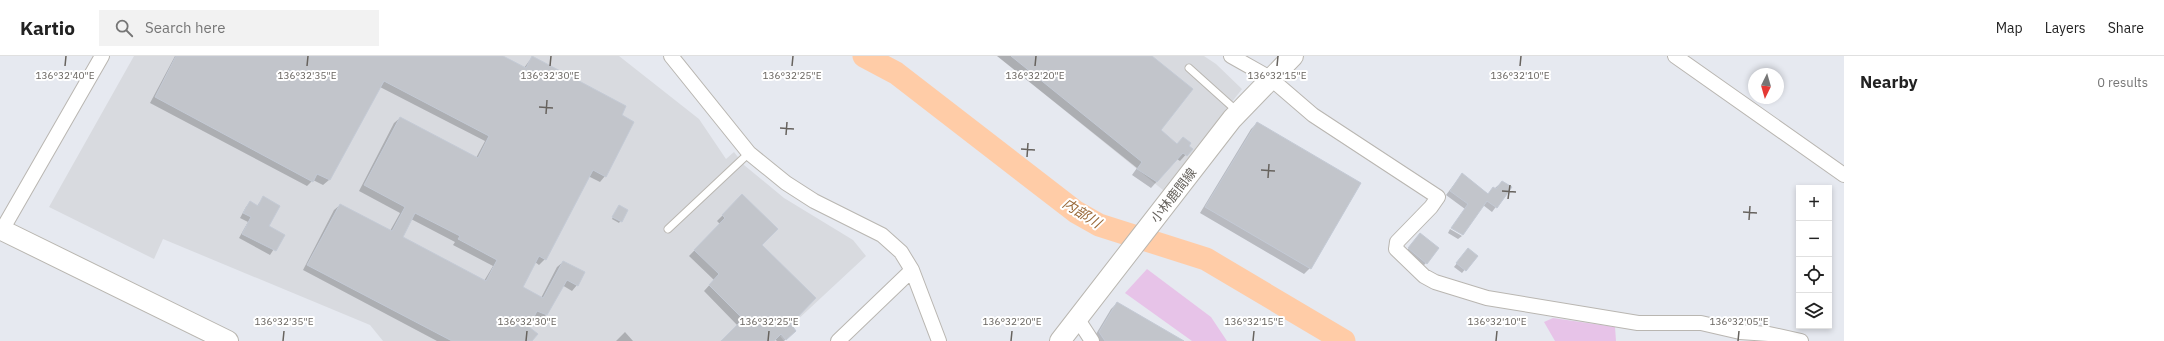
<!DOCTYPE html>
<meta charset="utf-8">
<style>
body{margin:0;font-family:"IBM Plex Sans","Noto Sans JP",sans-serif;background:#f2f2f2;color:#222}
.controls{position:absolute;right:12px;bottom:12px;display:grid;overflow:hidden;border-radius:0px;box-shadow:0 2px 6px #0003}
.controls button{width:36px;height:36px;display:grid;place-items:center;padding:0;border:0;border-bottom:1px solid #e0e0e0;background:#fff;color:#222;font:20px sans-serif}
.compass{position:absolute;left:1748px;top:12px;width:36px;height:36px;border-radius:50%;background:#fff;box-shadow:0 2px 6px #0003;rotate:185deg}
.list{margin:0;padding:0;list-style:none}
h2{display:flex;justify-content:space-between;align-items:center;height:52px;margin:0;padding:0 16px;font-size:17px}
h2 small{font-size:13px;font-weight:400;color:#767676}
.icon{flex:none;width:22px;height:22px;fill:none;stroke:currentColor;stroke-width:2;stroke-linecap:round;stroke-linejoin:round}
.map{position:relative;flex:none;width:1844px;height:285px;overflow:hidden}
header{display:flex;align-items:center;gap:24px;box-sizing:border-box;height:56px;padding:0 20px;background:#fff;border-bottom:1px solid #e0e0e0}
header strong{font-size:19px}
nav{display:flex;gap:22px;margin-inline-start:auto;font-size:14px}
.search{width:280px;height:36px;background:#f2f2f2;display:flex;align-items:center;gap:10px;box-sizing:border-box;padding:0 14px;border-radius:0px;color:#767676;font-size:15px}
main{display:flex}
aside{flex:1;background:#fff}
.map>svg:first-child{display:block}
.industrial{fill:#d8dadf}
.green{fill:#e7c3e8}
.shadow{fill:#0003;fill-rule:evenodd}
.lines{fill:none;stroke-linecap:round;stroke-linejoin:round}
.river{stroke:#ffcca7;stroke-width:23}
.building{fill:#c2c5cb;stroke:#c4cad5;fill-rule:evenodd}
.lane-casing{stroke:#b9b6b1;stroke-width:9}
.street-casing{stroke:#b9b6b1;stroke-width:16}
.secondary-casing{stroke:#b9b6b0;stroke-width:22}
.lane{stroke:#fff;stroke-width:7}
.street{stroke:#fff;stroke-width:14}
.secondary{stroke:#fff;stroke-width:20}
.ticks{fill:none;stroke:#67635e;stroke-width:1.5}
.labels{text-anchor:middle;stroke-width:4;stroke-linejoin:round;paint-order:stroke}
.street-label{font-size:13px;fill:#67635e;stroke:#fff}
.water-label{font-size:14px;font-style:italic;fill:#996939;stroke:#fff}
.ticks-label{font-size:10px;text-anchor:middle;fill:#67635e;stroke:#fff;stroke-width:4;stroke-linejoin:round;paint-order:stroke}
</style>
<header>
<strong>Kartio</strong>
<div class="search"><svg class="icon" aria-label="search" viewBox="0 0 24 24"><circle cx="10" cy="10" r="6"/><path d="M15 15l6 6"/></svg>Search here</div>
<nav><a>Map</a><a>Layers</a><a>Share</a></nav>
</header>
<main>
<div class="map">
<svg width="1844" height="285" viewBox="0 0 1844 285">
<rect width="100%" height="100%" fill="#e6e9f0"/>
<!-- industrial -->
<path class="industrial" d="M134,0H619L699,63L726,103L734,96L744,109L784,142L853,184L866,200L780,280L784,285H383L370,269L163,183L154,203L49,151Z
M997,0H1204L1216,8L1242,33L1163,134Z"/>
<!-- green -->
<path class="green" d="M1147,213L1211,261L1227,285H1192L1125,237Z
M1553,262L1615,271L1616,285H1555L1544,266Z"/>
<!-- shadow -->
<path class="shadow" d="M175,0H501L524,12L532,1L620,60L605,120L600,126L588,120L545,203L539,209L535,206L522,231L541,242L557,211L563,206L577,229L572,235L562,229L546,259L541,264L533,261L528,271L531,285H437L303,214L334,154L340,149L390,175L400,157L359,135L394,67L400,62L476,102L485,85L380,31L329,124L323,129L313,124L307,130L150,47ZM411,163L455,186L453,189L493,210L484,225L401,181Z
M997,0H1151L1159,74L1176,89L1188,90L1191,93L1180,105L1177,103L1151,132L1132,119L1137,112Z
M1257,67L1310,212L1304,218L1200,157L1251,73Z
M1462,118L1488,138L1502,126L1511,131L1492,156L1483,149L1465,153L1446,139Z
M742,140L789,268L795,275L784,285H777L775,283L773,285H723L738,270L704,235L714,224L689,200L720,168L717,165Z
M263,142L268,171L283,179L270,199L239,182L248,166L240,162L246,151L250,146L257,150Z
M618,151L627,154L619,167L612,163Z
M1450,173L1462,180L1458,183L1448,177Z
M1417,182L1426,207L1423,210L1406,196Z
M1465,197L1476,200L1462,217L1454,211Z
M1117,247L1182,285H1095L1093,283L1111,253Z
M625,276L633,285H616Z"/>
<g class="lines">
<!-- river -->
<path class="river" d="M864,0L896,17L1076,156L1099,169L1206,203L1344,285"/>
</g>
<!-- building -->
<path class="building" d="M176,0H503L526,12L532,0L626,50L622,59L634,66L606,121L593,114L546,204L539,200L523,231L543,242L563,205L585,216L578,230L567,224L547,259L537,255L529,271L538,278L532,285H452L307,209L340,148L392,175L405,151L364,129L400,61L478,102L489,80L384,25L330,124L317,118L313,126L155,41ZM415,157L460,180L458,183L497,204L486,225L403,181Z
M1011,0H1152L1193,33L1161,74L1177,88L1183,81L1191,87L1189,90L1193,93L1187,100L1183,97L1157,126L1137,113L1142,106Z
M1257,66L1361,127L1311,213L1205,151Z
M1462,117L1488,138L1493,131L1496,133L1502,125L1512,131L1497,152L1487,145L1463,179L1451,172L1468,148L1450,135Z
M742,138L778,173L762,189L816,242L791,268L796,275L786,284L781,278L774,285H721L743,263L709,229L719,218L694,194L725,162L722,159Z
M263,140L280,150L269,170L285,179L276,195L242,178L251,161L243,157L250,145L258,150Z
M619,149L628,154L622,166L612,161Z
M1420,177L1439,192L1427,208L1408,192Z
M1468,192L1478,200L1466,215L1456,207Z
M1117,246L1184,285H1105L1099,276Z"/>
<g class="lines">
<!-- lane casing -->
<g class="lane-casing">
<path id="lane" d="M1189,12L1238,56
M668,173L749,97"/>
</g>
<!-- street casing -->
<g class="street-casing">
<path id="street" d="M671,0L749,97L786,127L814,145L882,179L901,196L912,214L838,285
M1231,0L1270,22L1313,59L1438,141L1431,151L1397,186L1396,193L1424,220L1435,226L1487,242L1638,267H1701L1740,276L1769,278L1801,285
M1675,0L1844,119
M2,174L102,0
M912,214L939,285
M1077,262L1092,285"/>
</g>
<!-- secondary casing -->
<g class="secondary-casing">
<path id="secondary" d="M2,174L228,285
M1060,285L1232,63L1293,0"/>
</g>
<!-- lane -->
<use href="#lane" class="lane"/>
<!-- street -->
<use href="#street" class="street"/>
<!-- secondary -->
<use href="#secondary" class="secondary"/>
</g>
<!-- ticks -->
<path class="ticks" d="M65,10L66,0M307,10L308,0M550,10L551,0M792,10L793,0M1035,10L1036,0M1277,10L1278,0M1520,10L1521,0M539,51L553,52M546,58L547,44M780,72L794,73M786,79L787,66M1021,93L1035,94M1027,101L1028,87M1261,114L1275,115M1268,122L1269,108M1502,135L1516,136M1508,143L1510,129M1743,156L1757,157M1749,164L1750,150M283,285L284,275M526,285L527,275M768,285L769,275M1011,285L1012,275M1253,285L1254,275M1496,285L1497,275M1738,285L1739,275"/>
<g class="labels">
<!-- street labels -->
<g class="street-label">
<text transform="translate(1173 139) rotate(-52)" y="5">小林鹿間線</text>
</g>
<!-- water labels -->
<g class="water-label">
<text transform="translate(1082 157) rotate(32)" y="5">内部川</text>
</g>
</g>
<g class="ticks-label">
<text x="65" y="23">136°32'40"E</text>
<text x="307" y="23">136°32'35"E</text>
<text x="550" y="23">136°32'30"E</text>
<text x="792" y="23">136°32'25"E</text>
<text x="1035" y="23">136°32'20"E</text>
<text x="1277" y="23">136°32'15"E</text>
<text x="1520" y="23">136°32'10"E</text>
<text x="284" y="269">136°32'35"E</text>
<text x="527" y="269">136°32'30"E</text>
<text x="769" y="269">136°32'25"E</text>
<text x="1012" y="269">136°32'20"E</text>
<text x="1254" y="269">136°32'15"E</text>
<text x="1497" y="269">136°32'10"E</text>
<text x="1739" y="269">136°32'05"E</text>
</g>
</svg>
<div class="controls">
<button>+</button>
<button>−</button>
<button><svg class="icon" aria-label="locate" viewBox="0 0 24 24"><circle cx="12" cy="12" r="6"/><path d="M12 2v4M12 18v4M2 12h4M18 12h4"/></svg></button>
<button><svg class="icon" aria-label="layers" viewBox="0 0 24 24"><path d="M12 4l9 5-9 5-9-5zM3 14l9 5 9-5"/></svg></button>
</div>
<svg class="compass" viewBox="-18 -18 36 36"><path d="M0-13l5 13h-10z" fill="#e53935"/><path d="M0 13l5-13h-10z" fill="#767676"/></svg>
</div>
<aside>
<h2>Nearby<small>0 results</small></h2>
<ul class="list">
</ul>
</aside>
</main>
